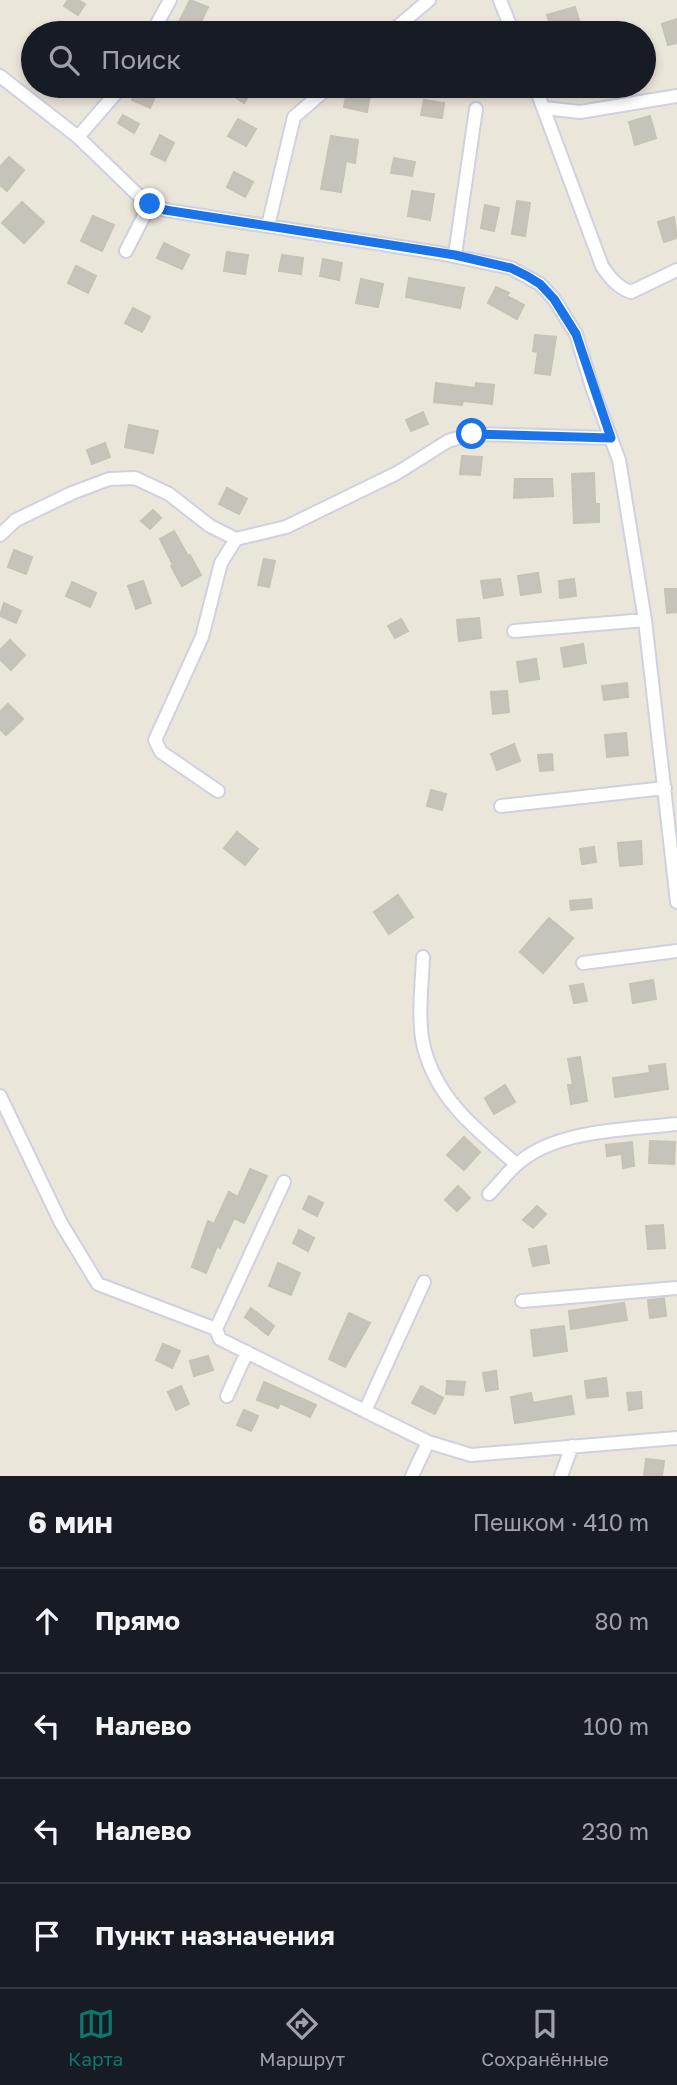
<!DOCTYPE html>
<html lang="ru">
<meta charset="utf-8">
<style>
body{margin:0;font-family:"Golos Text",sans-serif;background:#20242c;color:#f1f3f6}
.stop{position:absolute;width:21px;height:21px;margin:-16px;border:5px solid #1a73e8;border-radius:50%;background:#fff}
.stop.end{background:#1a73e8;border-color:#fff;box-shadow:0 2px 7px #0008}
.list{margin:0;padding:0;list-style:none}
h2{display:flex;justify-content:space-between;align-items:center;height:91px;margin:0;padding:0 28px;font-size:30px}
h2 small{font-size:23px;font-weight:400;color:#9ea1a6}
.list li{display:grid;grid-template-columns:46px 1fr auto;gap:21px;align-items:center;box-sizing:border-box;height:105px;padding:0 28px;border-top:2px solid #363941}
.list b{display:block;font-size:26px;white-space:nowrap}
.list em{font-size:23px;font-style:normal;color:#9ea1a6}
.icon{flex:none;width:38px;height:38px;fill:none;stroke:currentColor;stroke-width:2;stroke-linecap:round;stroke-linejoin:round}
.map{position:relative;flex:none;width:677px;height:1476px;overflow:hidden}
.search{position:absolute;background:#171b24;box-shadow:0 4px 10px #0003;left:21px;right:21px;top:21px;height:77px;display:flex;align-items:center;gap:18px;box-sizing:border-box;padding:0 24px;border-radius:38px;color:#9ea1a6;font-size:26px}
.sheet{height:511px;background:#171b24}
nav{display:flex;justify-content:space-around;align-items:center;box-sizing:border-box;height:98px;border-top:2px solid #363941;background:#171b24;font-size:19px;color:#9ea1a6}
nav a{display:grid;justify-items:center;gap:4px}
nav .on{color:#0f766e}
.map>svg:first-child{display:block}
.building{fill:#c6c3ba;stroke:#c6c2b4;stroke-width:2}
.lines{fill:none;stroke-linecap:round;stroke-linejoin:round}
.minor-casing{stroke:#cfd0e2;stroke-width:16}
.minor{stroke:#fff;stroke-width:12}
.route{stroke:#1a73e8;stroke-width:9}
</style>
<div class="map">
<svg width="677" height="1476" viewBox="0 0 677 1476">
<rect width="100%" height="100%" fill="#ebe6da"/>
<!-- building -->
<path class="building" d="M68,0H78L85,4L78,15L64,6Z
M190,0L208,7L196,33L178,24Z
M575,7L579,20L551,28L547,15Z
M677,19V43L668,45L662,24Z
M139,86L157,93L150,108L132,100Z
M237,86H255L244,103L232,95Z
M348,86L371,89L367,112L344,107Z
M424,100L444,103L442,118L421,115Z
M123,115L139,124L134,133L118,123Z
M650,116L656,138L635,145L629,122Z
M238,119L256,129L246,146L228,136Z
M160,135L174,143L165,161L151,154Z
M331,136L358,140L355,163L346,161L341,192L321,189Z
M9,157L24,170L7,191L0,185V167Z
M394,158L415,162L412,176L391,173Z
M234,172L253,182L245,197L227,187Z
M412,191L434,194L430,220L408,216Z
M517,201L530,203L525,236L512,234Z
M22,202L44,222L24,243L2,223Z
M485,205L499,208L494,231L481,228Z
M93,216L114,225L102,251L81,241Z
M674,217L677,238L664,242L658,222Z
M164,243L189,255L182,269L157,258Z
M227,252L248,255L245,274L224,271Z
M282,255L303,258L301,274L279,271Z
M323,259L342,263L339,280L320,276Z
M76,266L96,276L88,293L68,283Z
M409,278L464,288L460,308L406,297Z
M361,279L383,284L378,307L356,303Z
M496,287L509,293L507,296L524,305L517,319L488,303Z
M133,308L150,317L142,332L125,323Z
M535,335L556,337L550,375L535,373L538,352L533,351Z
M436,383L475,388L476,383L494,385L492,404L463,401L462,405L434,402Z
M423,412L428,424L411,431L406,420Z
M129,425L158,431L153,453L125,447Z
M105,443L110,457L92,464L87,450Z
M462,456L482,457L480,475L460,474Z
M594,473L595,504H599V522L574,523L572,474Z
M515,479H552L553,496L514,498Z
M227,488L247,499L239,514L219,504Z
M153,510L161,518L150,529L141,521Z
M174,531L188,556L190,555L201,575L182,586L171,566L173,565L160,539Z
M14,550L32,557L26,574L8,567Z
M264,559L275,561L269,587L258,585Z
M538,573L541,592L521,595L518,576Z
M500,579L503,595L484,598L481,581Z
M574,579L576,596L560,598L559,581Z
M143,581L151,603L136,609L128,586Z
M72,582L96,593L90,607L66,596Z
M665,589H677V612L667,613Z
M4,603L21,611L16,623L0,616Z
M479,618L481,638L459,641L457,620Z
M401,619L408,631L395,638L388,626Z
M10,640L25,655L11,670L0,659V650Z
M583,644L586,663L564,667L561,648Z
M536,659L539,679L520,682L517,662Z
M627,683L628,697L604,700L602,686Z
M507,691L509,712L493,714L491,692Z
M8,704L23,719L6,735L0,729V712Z
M626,733L628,755L607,757L605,735Z
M514,744L520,761L497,770L491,754Z
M552,754L553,770L540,771L538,755Z
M431,790L446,794L442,810L427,806Z
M237,832L258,849L245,865L224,848Z
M641,841L642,864L620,866L618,843Z
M594,847L596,862L582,864L580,849Z
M398,895L413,917L389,934L374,912Z
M591,899L592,908L571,910L570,901Z
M549,918L573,938L543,973L520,952Z
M653,980L656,999L633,1003L630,984Z
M583,984L587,1001L574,1003L570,986Z
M580,1057L587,1101L571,1104L568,1085H573L568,1059Z
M665,1064L668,1089L615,1097L613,1078L650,1073L649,1066Z
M505,1085L515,1102L494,1114L485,1098Z
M464,1137L480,1152L464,1170L447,1155Z
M650,1141L675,1142L674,1164L649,1163Z
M632,1142L634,1166L623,1168L622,1154L607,1156L606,1145Z
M250,1169L267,1176L244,1223L234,1218L220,1248L217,1246L206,1273L192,1267L208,1221L214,1224L229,1192L238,1197Z
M458,1186L470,1198L457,1211L445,1200Z
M309,1196L323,1203L317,1216L303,1209Z
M537,1206L546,1214L533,1228L523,1220Z
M663,1225L665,1248L648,1249L646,1226Z
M299,1230L314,1238L308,1251L293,1243Z
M546,1246L549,1263L533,1266L529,1249Z
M278,1263L300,1273L291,1295L269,1286Z
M664,1298L666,1316L650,1318L648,1300Z
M624,1303L627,1320L571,1329L569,1311Z
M251,1308L274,1326L268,1335L245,1317Z
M349,1313L370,1323L345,1367L329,1359Z
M564,1326L567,1351L534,1356L531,1330Z
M163,1344L180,1351L172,1368L156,1360Z
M208,1356L213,1370L194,1376L190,1361Z
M496,1371L498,1389L486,1391L483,1373Z
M606,1378L608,1396L587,1398L585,1381Z
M447,1381L465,1382L463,1395L446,1394Z
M264,1382L316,1405L310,1417L280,1403L278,1408L257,1400Z
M181,1386L189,1404L176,1410L168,1392Z
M421,1386L443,1398L435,1414L412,1403Z
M641,1392L642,1408L629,1410L627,1393Z
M531,1393L533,1403L571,1396L574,1414L515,1423L511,1397Z
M244,1410L258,1416L251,1431L237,1425Z
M646,1459L664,1461L662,1476H644Z"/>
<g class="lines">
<!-- minor casing -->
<g class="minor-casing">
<path id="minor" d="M500,0L513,33
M152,33L170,0
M390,33L429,0
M0,76L78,137L140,197L165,210L439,253L511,268L540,284L554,299L576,334L593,390L619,460L645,620L677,902
M535,86L602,266C610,278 617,287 631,292L677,270
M544,108L580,112L677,96
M78,137L122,86
M268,226L294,117L330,86
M126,251L150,204
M455,255L476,109
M0,535L16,520L72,493L109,479L135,478L169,494L210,526L236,539
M514,631L645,620
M218,791L161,752L155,740L202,637L221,563L236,539L286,527L397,473L448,441L472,434L611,438
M501,806L665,788
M423,957C422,986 417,1020 424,1048C438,1101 477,1130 516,1164
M583,963L677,951
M0,1096L61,1223L98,1284L216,1329
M284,1182L216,1329L220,1339L365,1411
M489,1194C498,1185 506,1174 515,1166C554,1129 626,1130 677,1124
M424,1282L365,1411L428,1442L471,1455L677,1438
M522,1301L677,1288
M227,1396L247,1352
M412,1476L428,1442
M561,1476L572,1446"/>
</g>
<!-- minor -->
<use href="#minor" class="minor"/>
</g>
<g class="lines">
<!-- route -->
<path class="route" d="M150,204L165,210L455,255L511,268L527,276L540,284L554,299L576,334L611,438L472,434"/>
</g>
</svg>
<div class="stop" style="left:472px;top:434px"></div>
<div class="stop end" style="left:150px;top:204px"></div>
<div class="search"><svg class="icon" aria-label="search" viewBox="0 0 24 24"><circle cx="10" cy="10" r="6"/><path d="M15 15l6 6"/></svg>Поиск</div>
</div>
<section class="sheet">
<h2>6 мин<small>Пешком · 410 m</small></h2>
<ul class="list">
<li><svg class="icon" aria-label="ahead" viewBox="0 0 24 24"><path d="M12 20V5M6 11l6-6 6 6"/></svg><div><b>Прямо</b></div><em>80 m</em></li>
<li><svg class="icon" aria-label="left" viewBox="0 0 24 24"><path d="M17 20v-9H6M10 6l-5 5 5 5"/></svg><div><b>Налево</b></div><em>100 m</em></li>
<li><svg class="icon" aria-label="left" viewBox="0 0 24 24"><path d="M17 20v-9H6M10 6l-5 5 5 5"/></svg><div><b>Налево</b></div><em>230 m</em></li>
<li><svg class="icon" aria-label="arrive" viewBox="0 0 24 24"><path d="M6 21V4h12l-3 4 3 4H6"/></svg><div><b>Пункт назначения</b></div></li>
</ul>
</section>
<nav>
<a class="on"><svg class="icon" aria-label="map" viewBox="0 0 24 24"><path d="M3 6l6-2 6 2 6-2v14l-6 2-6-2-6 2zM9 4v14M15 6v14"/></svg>Карта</a>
<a><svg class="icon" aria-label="directions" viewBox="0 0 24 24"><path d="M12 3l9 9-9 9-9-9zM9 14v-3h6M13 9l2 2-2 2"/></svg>Маршрут</a>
<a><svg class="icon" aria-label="saved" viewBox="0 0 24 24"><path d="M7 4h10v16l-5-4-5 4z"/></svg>Сохранённые</a>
</nav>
